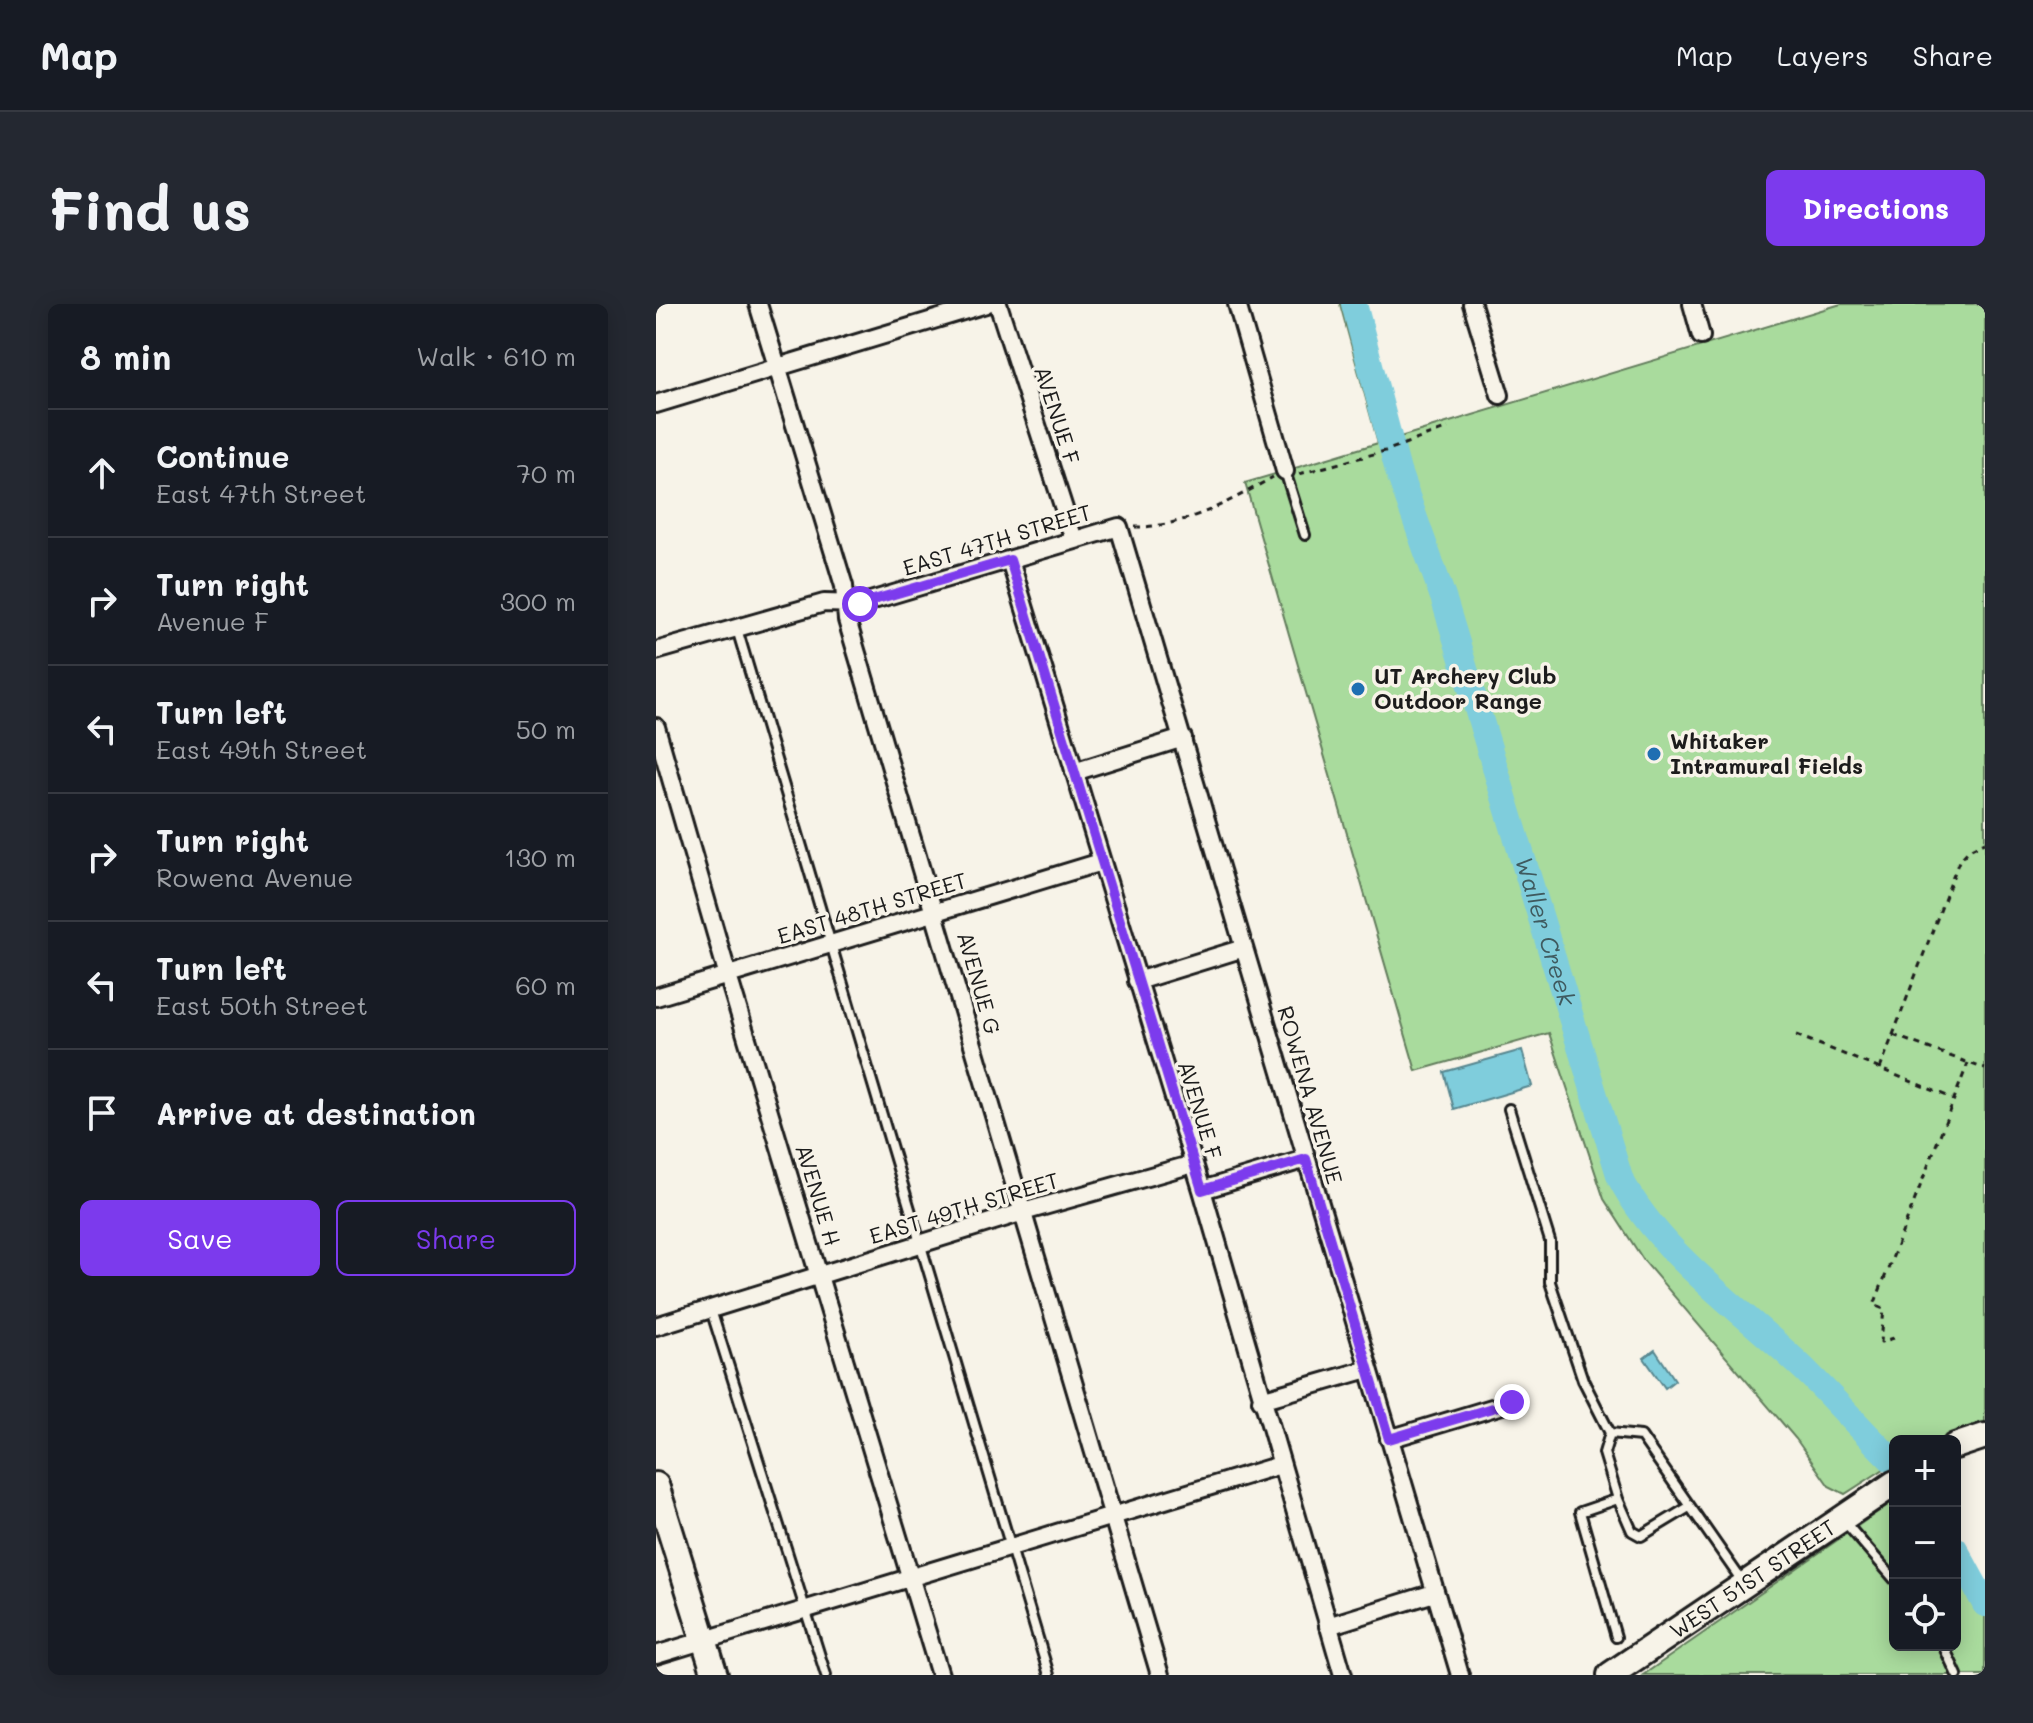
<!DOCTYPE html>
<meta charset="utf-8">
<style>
body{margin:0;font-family:Mali,sans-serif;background:#242831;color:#f1f3f6}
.controls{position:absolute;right:24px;bottom:24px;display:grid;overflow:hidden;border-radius:12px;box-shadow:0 4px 20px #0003}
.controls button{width:72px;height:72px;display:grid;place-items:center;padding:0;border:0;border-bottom:2px solid #363941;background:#171b24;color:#f1f3f6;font:40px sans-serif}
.stop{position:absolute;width:24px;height:24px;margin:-18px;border:6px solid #7c3aed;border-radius:50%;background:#fff}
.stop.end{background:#7c3aed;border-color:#fff;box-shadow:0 2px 8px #0008}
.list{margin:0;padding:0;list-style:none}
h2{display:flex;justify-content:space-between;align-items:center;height:104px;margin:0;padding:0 32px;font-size:34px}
h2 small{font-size:26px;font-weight:400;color:#9ea1a6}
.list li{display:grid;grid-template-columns:52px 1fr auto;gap:24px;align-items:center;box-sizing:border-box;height:128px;padding:0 32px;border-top:2px solid #363941}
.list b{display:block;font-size:30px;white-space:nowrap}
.list p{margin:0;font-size:26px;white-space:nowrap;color:#9ea1a6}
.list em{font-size:26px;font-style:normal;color:#9ea1a6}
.actions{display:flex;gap:16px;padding:24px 32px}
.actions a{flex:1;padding:18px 0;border:2px solid #7c3aed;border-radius:12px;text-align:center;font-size:28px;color:#7c3aed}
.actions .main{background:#7c3aed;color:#fff}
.icon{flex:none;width:44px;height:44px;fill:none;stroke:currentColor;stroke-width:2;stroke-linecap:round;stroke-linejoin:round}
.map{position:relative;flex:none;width:1329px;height:1371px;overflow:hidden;border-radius:12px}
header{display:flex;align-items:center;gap:48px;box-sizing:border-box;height:112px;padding:0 40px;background:#171b24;border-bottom:2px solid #363941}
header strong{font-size:38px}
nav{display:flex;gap:44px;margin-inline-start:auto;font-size:28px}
.intro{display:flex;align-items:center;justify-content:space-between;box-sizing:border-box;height:192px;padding:0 48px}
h1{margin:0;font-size:56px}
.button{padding:20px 36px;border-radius:12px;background:#7c3aed;color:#fff;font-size:28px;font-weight:700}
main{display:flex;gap:48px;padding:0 48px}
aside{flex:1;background:#171b24;border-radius:12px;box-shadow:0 4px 20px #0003}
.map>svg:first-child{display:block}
.green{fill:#a9db9d;stroke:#627c5c;stroke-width:2}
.water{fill:#7fcddc;stroke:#57868f;stroke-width:2}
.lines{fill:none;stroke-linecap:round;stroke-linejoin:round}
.river{stroke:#7fcddc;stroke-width:26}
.lane-casing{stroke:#1c1c1c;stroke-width:14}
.street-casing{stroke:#1c1c1c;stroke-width:22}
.secondary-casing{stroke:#1c1c1c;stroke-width:30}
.path{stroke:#1c1c1c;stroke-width:3;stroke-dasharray:6 6;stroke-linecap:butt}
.lane{stroke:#f7f3e8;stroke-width:8}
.street{stroke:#f7f3e8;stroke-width:16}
.secondary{stroke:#f7f3e8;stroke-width:24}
.route{stroke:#7c3aed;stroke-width:10}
.poi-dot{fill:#1f6fb2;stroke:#f7f3e8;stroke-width:3}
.labels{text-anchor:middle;stroke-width:7;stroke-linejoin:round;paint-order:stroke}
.street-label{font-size:22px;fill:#1c1c1c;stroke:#f7f3e8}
.poi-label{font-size:22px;font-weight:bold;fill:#1c1c1c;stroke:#f7f3e8;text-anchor:start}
.water-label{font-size:24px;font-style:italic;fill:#3f5a5f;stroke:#f7f3e8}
</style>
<header>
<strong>Map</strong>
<nav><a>Map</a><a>Layers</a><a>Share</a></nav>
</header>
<div class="intro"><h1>Find us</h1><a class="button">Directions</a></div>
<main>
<aside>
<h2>8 min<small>Walk · 610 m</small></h2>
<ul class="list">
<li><svg class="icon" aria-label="ahead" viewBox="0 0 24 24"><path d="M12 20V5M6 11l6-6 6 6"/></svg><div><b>Continue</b><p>East 47th Street</p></div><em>70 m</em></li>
<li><svg class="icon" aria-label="right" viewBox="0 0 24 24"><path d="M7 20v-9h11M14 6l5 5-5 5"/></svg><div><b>Turn right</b><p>Avenue F</p></div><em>300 m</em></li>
<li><svg class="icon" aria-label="left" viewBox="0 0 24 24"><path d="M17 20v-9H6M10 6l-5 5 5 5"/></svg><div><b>Turn left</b><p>East 49th Street</p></div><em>50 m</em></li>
<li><svg class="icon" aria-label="right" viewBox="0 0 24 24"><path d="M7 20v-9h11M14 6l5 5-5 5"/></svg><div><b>Turn right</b><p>Rowena Avenue</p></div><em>130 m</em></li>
<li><svg class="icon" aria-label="left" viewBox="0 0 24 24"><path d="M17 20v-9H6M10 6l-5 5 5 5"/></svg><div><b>Turn left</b><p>East 50th Street</p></div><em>60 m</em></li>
<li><svg class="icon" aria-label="arrive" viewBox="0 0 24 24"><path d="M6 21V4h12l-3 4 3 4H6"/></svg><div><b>Arrive at destination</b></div></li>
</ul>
<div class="actions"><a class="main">Save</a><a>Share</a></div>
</aside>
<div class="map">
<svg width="1329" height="1371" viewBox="0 0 1329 1371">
<rect width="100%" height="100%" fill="#f7f3e8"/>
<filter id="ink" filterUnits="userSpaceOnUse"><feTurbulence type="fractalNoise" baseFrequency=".0125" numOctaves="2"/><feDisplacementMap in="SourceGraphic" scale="16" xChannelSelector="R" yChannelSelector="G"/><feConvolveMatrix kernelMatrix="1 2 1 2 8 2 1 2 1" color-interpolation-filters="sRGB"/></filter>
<g filter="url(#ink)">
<!-- green -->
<path class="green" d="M684,0H706L744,133L1185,0H1329V1132L1299,1137H1239V1179L1236,1181L1231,1163L1189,1190L1173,1182L1140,1135L988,957L948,895L893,729L760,767L589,179L722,139Z
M1239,1196V1341H1299V1227L1329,1282V1371H987Z"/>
<!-- water -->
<path class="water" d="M866,746L876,782L798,805L788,768Z
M999,1046L1019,1076L1009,1084L988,1054Z"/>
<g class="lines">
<!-- river -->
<g class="river">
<path id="s1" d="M698,0L742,167L788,296L964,874C1005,952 1087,1006 1150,1067C1180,1097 1208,1129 1239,1159"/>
<path d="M1299,1245L1329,1300"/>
</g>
<!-- lane casing -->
<g class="lane-casing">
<path id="lane" d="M629,167L649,231
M81,325L393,1371
M853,805L894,937V978L927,1076L954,1129L985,1132L1086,1277
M55,1006L170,1371
M954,1129L948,1149L962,1195L924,1208L960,1333
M962,1195L976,1227L985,1232L1033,1203
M1187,1216L1239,1276
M1287,1341L1301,1371"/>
</g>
<!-- street casing -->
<g class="street-casing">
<path id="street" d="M102,0L188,282L191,316L504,1371
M342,0L418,236
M581,0L629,167
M816,0L844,91
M1036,0L1045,32
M0,100L330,0
M354,256L546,886L687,1371
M0,347L168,299L204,300L463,223L804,1371
M0,423L72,672L284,1371
M418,468L527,434
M481,677L588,644
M0,693L445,558
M546,886L650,855
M0,1022L367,908L537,860
M605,1096L712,1065
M733,1135L856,1098
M672,1322L778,1289
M0,1351L624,1161"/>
</g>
<!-- secondary casing -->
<g class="secondary-casing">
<g id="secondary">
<path d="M1299,1142L1329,1132"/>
<path d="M0,1181L59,1371"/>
<path id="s2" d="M954,1371L1239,1179"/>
</g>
</g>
<!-- path -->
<path class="path" d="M643,170L729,147L792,124
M479,223C527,224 577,196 617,173
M1140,731L1296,794
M1237,731L1329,765
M1224,765L1303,557L1313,546L1329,538
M1238,1034L1225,1038L1228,1005L1218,1001L1312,759"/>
<!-- lane -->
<use href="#lane" class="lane"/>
<!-- street -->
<use href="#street" class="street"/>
<!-- secondary -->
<use href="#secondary" class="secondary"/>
</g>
</g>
<g class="lines" filter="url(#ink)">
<!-- route -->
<path class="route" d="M204,300L354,256L546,886L650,855L733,1135L856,1098"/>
</g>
<!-- markers -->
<g class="poi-dot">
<circle cx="702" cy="385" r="8"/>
<circle cx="998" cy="450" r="8"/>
</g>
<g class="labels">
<!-- street labels -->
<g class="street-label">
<text transform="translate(401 111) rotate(72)" y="8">AVENUE F</text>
<text transform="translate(341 236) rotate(-17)" y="8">EAST 47TH STREET</text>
<text transform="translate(216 604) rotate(-17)" y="8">EAST 48TH STREET</text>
<text transform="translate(323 679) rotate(74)" y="8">AVENUE G</text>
<text transform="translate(654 791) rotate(74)" y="8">ROWENA AVENUE</text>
<text transform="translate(544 806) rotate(73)" y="8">AVENUE F</text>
<text transform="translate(162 891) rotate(73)" y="8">AVENUE H</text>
<text transform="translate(308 904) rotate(-17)" y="8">EAST 49TH STREET</text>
<text dy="8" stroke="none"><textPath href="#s2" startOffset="172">WEST 51ST STREET</textPath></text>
</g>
<!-- poi labels -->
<g class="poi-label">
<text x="718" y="380">UT Archery Club<tspan x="718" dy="25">Outdoor Range</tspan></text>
<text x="1014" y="445">Whitaker<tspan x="1014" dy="25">Intramural Fields</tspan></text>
</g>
<!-- water labels -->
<g class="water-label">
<text dy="8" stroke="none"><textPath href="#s1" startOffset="656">Waller Creek</textPath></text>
</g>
</g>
</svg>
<div class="controls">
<button>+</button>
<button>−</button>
<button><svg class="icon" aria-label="locate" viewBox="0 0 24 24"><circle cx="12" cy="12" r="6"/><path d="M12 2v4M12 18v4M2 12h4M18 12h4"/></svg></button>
</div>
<div class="stop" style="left:204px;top:300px"></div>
<div class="stop end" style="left:856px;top:1098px"></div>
</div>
</main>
